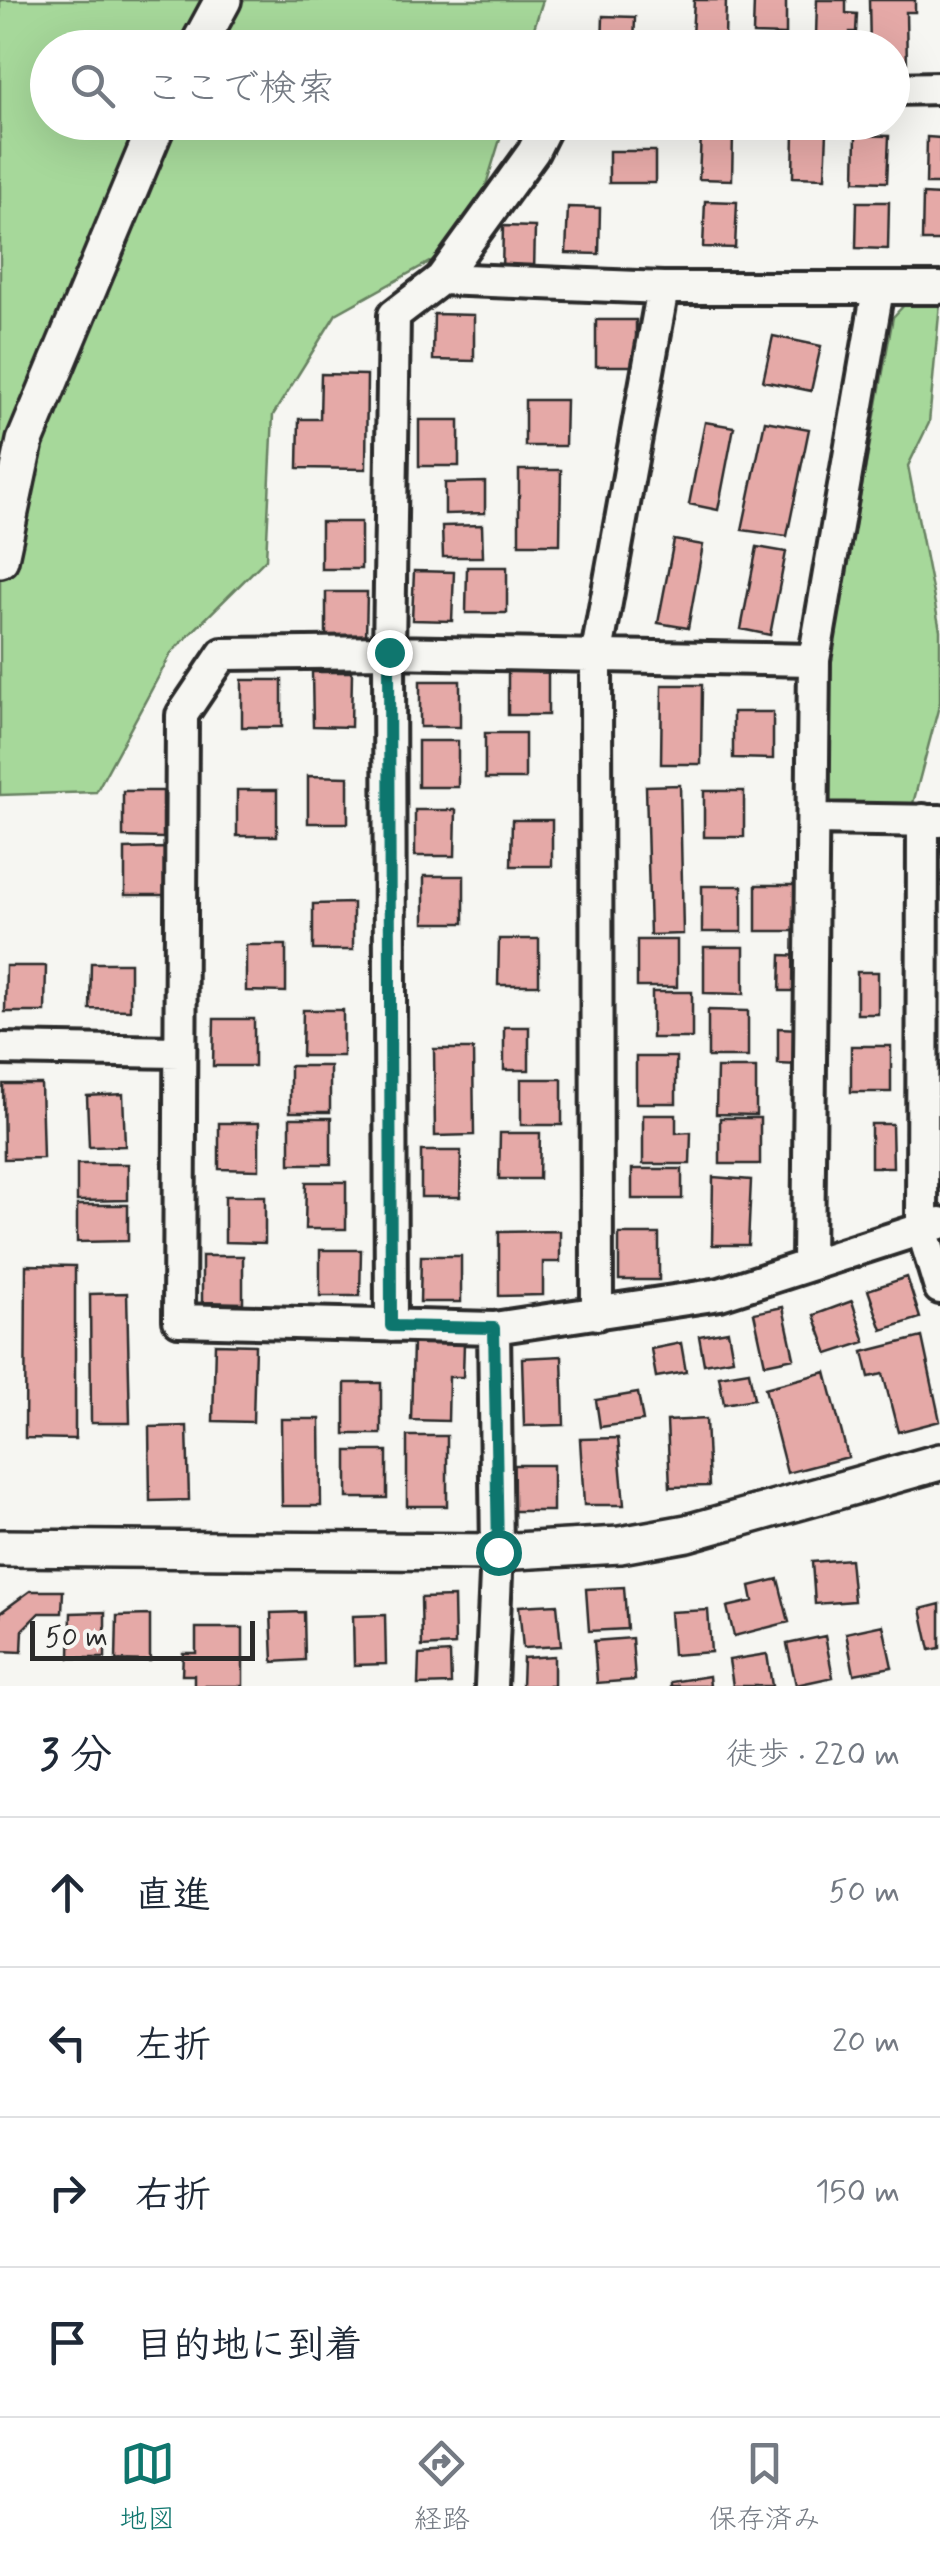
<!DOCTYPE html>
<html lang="ja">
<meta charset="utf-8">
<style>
body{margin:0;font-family:Mynerve,"Klee One",sans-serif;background:#f6f6f7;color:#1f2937}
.scale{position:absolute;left:30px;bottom:25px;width:225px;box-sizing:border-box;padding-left:10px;border:5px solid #2b2b2b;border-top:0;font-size:28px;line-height:35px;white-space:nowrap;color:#2b2b2b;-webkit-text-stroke:8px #f6f6f2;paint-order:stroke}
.stop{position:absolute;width:30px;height:30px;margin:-22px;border:8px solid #0f766e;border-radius:50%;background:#fff}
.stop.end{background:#0f766e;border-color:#fff;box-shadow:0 2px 10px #0008}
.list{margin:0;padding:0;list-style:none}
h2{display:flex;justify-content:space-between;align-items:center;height:130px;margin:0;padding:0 40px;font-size:42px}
h2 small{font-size:32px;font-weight:400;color:#747a83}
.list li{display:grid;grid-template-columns:65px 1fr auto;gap:30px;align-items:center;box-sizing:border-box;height:150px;padding:0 40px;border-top:2px solid #e0e1e3}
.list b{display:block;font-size:38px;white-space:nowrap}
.list em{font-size:32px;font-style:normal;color:#747a83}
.icon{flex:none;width:55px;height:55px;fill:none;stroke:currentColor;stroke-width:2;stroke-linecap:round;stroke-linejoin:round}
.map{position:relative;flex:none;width:940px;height:1686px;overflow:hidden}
.search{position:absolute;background:#fff;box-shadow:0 10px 40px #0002;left:30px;right:30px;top:30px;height:110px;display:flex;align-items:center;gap:25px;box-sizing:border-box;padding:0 35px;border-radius:55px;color:#747a83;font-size:38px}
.sheet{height:730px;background:#fff}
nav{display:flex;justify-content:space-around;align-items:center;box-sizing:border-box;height:140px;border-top:2px solid #e0e1e3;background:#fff;font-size:28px;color:#747a83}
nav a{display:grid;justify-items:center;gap:5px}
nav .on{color:#0f766e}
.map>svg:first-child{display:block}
.green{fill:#a6d89a;stroke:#688262;stroke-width:2.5}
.building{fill:#e5a9a7;stroke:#2b2b2b;stroke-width:2.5}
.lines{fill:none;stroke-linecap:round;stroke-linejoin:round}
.minor-casing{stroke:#2b2b2b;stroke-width:38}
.tertiary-casing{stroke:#2b2b2b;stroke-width:42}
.minor{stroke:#f6f6f2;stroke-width:30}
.tertiary{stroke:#f6f6f2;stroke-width:35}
.route{stroke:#0f766e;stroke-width:12}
</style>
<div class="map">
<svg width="940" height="1686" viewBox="0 0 940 1686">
<rect width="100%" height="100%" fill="#f6f6f2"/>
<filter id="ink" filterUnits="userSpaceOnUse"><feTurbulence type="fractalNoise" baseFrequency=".01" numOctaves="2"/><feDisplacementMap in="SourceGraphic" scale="20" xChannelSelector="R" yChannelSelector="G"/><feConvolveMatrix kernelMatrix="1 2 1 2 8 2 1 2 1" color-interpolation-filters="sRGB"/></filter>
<g filter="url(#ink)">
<!-- green -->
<path class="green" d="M0,0H543L528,47L48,48V122L505,123L469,240L336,314L273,415L266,559L172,652L96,792L0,795Z
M907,302L940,303L929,423L908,466L940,630V702L911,811L830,806L831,656L893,317Z"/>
<!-- building -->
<path class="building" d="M694,0H726L725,38L692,37Z
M754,0H786V35L753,34Z
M817,0H846V13L857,14L856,32H850V46L824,45V38L816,37Z
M869,0H915V12H906L907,69H892V48H870Z
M603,16L635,17L634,48H602Z
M794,131L827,132L825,178L793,177Z
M701,133L733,134L732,180L699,179Z
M856,135L889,136L887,182L855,181Z
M927,137L940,138V184H926Z
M609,151H655V183H609Z
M923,194L940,195V241H922Z
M705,201L737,202L735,248L703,247Z
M857,202H889L888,249L856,248Z
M568,207L600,208L599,254L566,253Z
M503,226L535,227L534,273L502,272Z
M434,314L474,315V361L433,360Z
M596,320H636V366H596Z
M773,336L821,346L811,391L763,381Z
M321,374L367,375L366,469L298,468L299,419H320Z
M525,400H566L565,446H525Z
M419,420H459V466H419Z
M765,421L809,429L787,536L742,530Z
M705,422L734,427L718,510L689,504Z
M519,470H561L560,544H519Z
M485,482V513L445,514V483Z
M321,522H361V569H321Z
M482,525L483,557H443L442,526Z
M674,540L703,545L688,628L658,623Z
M757,547L786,552L770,635L741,629Z
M467,567H507V613H466Z
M414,571L454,572L452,621L412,620Z
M326,592H367L366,638H326Z
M508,669H548V715H508Z
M312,672H352L351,727L313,726Z
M242,680H282V727H242Z
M420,681H460V727H420Z
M662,685H702L701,764H661Z
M733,712H773V759L733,758Z
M485,733H525V779H485Z
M418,741H458V787H418Z
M308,776L348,777V823H308Z
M680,785L683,934L650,935L646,786Z
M237,790H277V836H237Z
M123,791H163V838L123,837Z
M704,791H744V837H704Z
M415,810H456L455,856H415Z
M512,820H552V866H511Z
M165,848V895H125V849Z
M424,876H464V923H424Z
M756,885H796V931H756Z
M702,886H742V932H702Z
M353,903V950H313V904Z
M499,939H539V985H498Z
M637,940H677V987H637Z
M246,945H286V992L246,991Z
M704,947H744V994L704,993Z
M781,955L802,956L801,991H780Z
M91,963H130V1010L90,1009Z
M6,966H46L45,1012H5Z
M857,972H878V1014H857Z
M652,992H692V1038H652Z
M303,1010H343V1056H302Z
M708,1010L748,1011V1057H708Z
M214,1019H254V1066H213Z
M504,1027H529V1070H504Z
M778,1028L800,1029L799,1065L778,1064Z
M851,1046H891V1092H851Z
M434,1049H473L474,1135L435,1136Z
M636,1057H676V1103H636Z
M290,1066H330V1112H290Z
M717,1068H756V1115L716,1114Z
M521,1079H562V1125H521Z
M3,1084H41L43,1158L4,1159Z
M123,1094L125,1146L89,1147L87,1096Z
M643,1115H676V1133L691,1132L690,1164H643Z
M290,1118H331V1164H290Z
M720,1118H760V1164H720Z
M219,1123H259V1170L219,1169Z
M871,1124H892L893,1167H871Z
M500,1133H540L539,1179H499Z
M421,1151H461L460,1197H421Z
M77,1164H128V1200L77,1201Z
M632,1169H682V1199H632Z
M713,1177L751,1180L748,1245H712Z
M306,1182H346V1229H305Z
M225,1196H265V1243L225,1242Z
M77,1205H128V1241L77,1242Z
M560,1231V1262H543V1295L499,1296V1232Z
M619,1234H659V1280H619Z
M320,1250H361L360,1296H320Z
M202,1256H243V1303L202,1302Z
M421,1256H461V1302H420Z
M26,1265L75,1266V1439L25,1438Z
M907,1277L920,1318L882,1330L868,1290Z
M127,1293L130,1423H91L90,1294Z
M852,1301L865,1342L828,1354L814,1315Z
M783,1307L794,1358L765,1364L754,1313Z
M728,1331L733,1359L704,1364L699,1336Z
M922,1337L940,1421L898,1432L883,1374L869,1377L863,1352Z
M413,1342H464L463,1377H449L448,1421L411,1420Z
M681,1343L686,1372L656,1377L651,1349Z
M215,1344L255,1345L253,1422L213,1421Z
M562,1356L564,1425L524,1426L522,1358Z
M749,1371L754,1399L724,1404L719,1376Z
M826,1372L848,1457L787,1473L765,1388Z
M345,1383H381V1434H345Z
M638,1393L643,1421L600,1427L596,1400Z
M281,1419H320L321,1506H282Z
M706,1419L709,1486L670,1487L667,1421Z
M187,1426L189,1500L150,1501L149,1427Z
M407,1436H447V1506H407Z
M618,1438L624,1505H584L580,1439Z
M347,1451H387V1498H347Z
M513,1465H553V1511H513Z
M850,1559L854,1601L815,1604L812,1562Z
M778,1579L789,1622L734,1636L727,1607L753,1601L750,1586Z
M624,1587L627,1629L589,1631L586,1589Z
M30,1591H63L62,1613H39L23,1629L22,1652L0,1651V1613Z
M454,1597L455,1645L422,1647L421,1598Z
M557,1604L561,1646L523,1648L519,1606Z
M940,1604V1648L930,1650L921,1609Z
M708,1610L711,1652L673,1655L670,1612Z
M105,1612V1658H70L71,1613Z
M304,1612L305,1660L273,1662L271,1613Z
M150,1615V1661L116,1660L117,1616Z
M385,1615L386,1664L354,1665L353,1616Z
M883,1625L892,1667L854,1674L846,1633Z
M196,1628H243V1686H194V1675H182L183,1653H196Z
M825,1636L833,1677L796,1685L787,1644Z
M632,1638L635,1680L597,1683L594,1641Z
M450,1653L451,1684L418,1685L419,1655Z
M767,1654L772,1686H733L729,1660Z
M554,1656V1686H522L523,1658Z
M709,1676L710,1686H671V1682Z"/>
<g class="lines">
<!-- minor casing -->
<g class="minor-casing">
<path id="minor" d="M892,89L940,88
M441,279L663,288H940
M814,660L389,652L223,654L182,715L179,1320L494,1328L720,1294L940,1223
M813,819L940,821
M923,820L922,1229L940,1288
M0,1049L179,1052
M808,1264L814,660L878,289
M597,1314L596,658L663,288
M391,1326L389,652L394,315L441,279L533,152L548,122
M491,1686L497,1552L494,1328"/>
</g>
<!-- tertiary casing -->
<g class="tertiary-casing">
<path id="tertiary" d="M197,48L223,0
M0,559L25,441L158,122
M0,1548L497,1552L620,1545L687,1533L940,1462"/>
</g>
<!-- minor -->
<use href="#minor" class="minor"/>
<!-- tertiary -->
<use href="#tertiary" class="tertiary"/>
</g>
</g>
<g class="lines" filter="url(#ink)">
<!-- route -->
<path class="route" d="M389,652L391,1326L494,1328L498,1552"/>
</g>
</svg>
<div class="scale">50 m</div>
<div class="stop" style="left:498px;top:1552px"></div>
<div class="stop end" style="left:389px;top:652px"></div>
<div class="search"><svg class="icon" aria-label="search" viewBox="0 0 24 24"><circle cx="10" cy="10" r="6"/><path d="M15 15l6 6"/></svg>ここで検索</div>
</div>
<section class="sheet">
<h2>3 分<small>徒歩 · 220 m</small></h2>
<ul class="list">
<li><svg class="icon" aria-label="ahead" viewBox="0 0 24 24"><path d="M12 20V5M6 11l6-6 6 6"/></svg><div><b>直進</b></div><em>50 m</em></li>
<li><svg class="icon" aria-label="left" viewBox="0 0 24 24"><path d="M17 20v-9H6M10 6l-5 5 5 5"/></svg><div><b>左折</b></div><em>20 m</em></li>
<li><svg class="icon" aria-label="right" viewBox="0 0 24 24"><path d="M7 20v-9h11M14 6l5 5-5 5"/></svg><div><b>右折</b></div><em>150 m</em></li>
<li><svg class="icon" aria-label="arrive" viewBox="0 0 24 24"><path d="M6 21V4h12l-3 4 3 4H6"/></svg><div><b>目的地に到着</b></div></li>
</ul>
</section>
<nav>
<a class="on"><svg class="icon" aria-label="map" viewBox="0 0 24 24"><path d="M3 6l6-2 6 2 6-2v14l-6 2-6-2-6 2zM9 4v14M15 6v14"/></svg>地図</a>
<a><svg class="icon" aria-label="directions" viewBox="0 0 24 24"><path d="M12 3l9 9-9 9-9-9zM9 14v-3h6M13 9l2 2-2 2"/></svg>経路</a>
<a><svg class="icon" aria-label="saved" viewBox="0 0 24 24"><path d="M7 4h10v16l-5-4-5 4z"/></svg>保存済み</a>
</nav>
